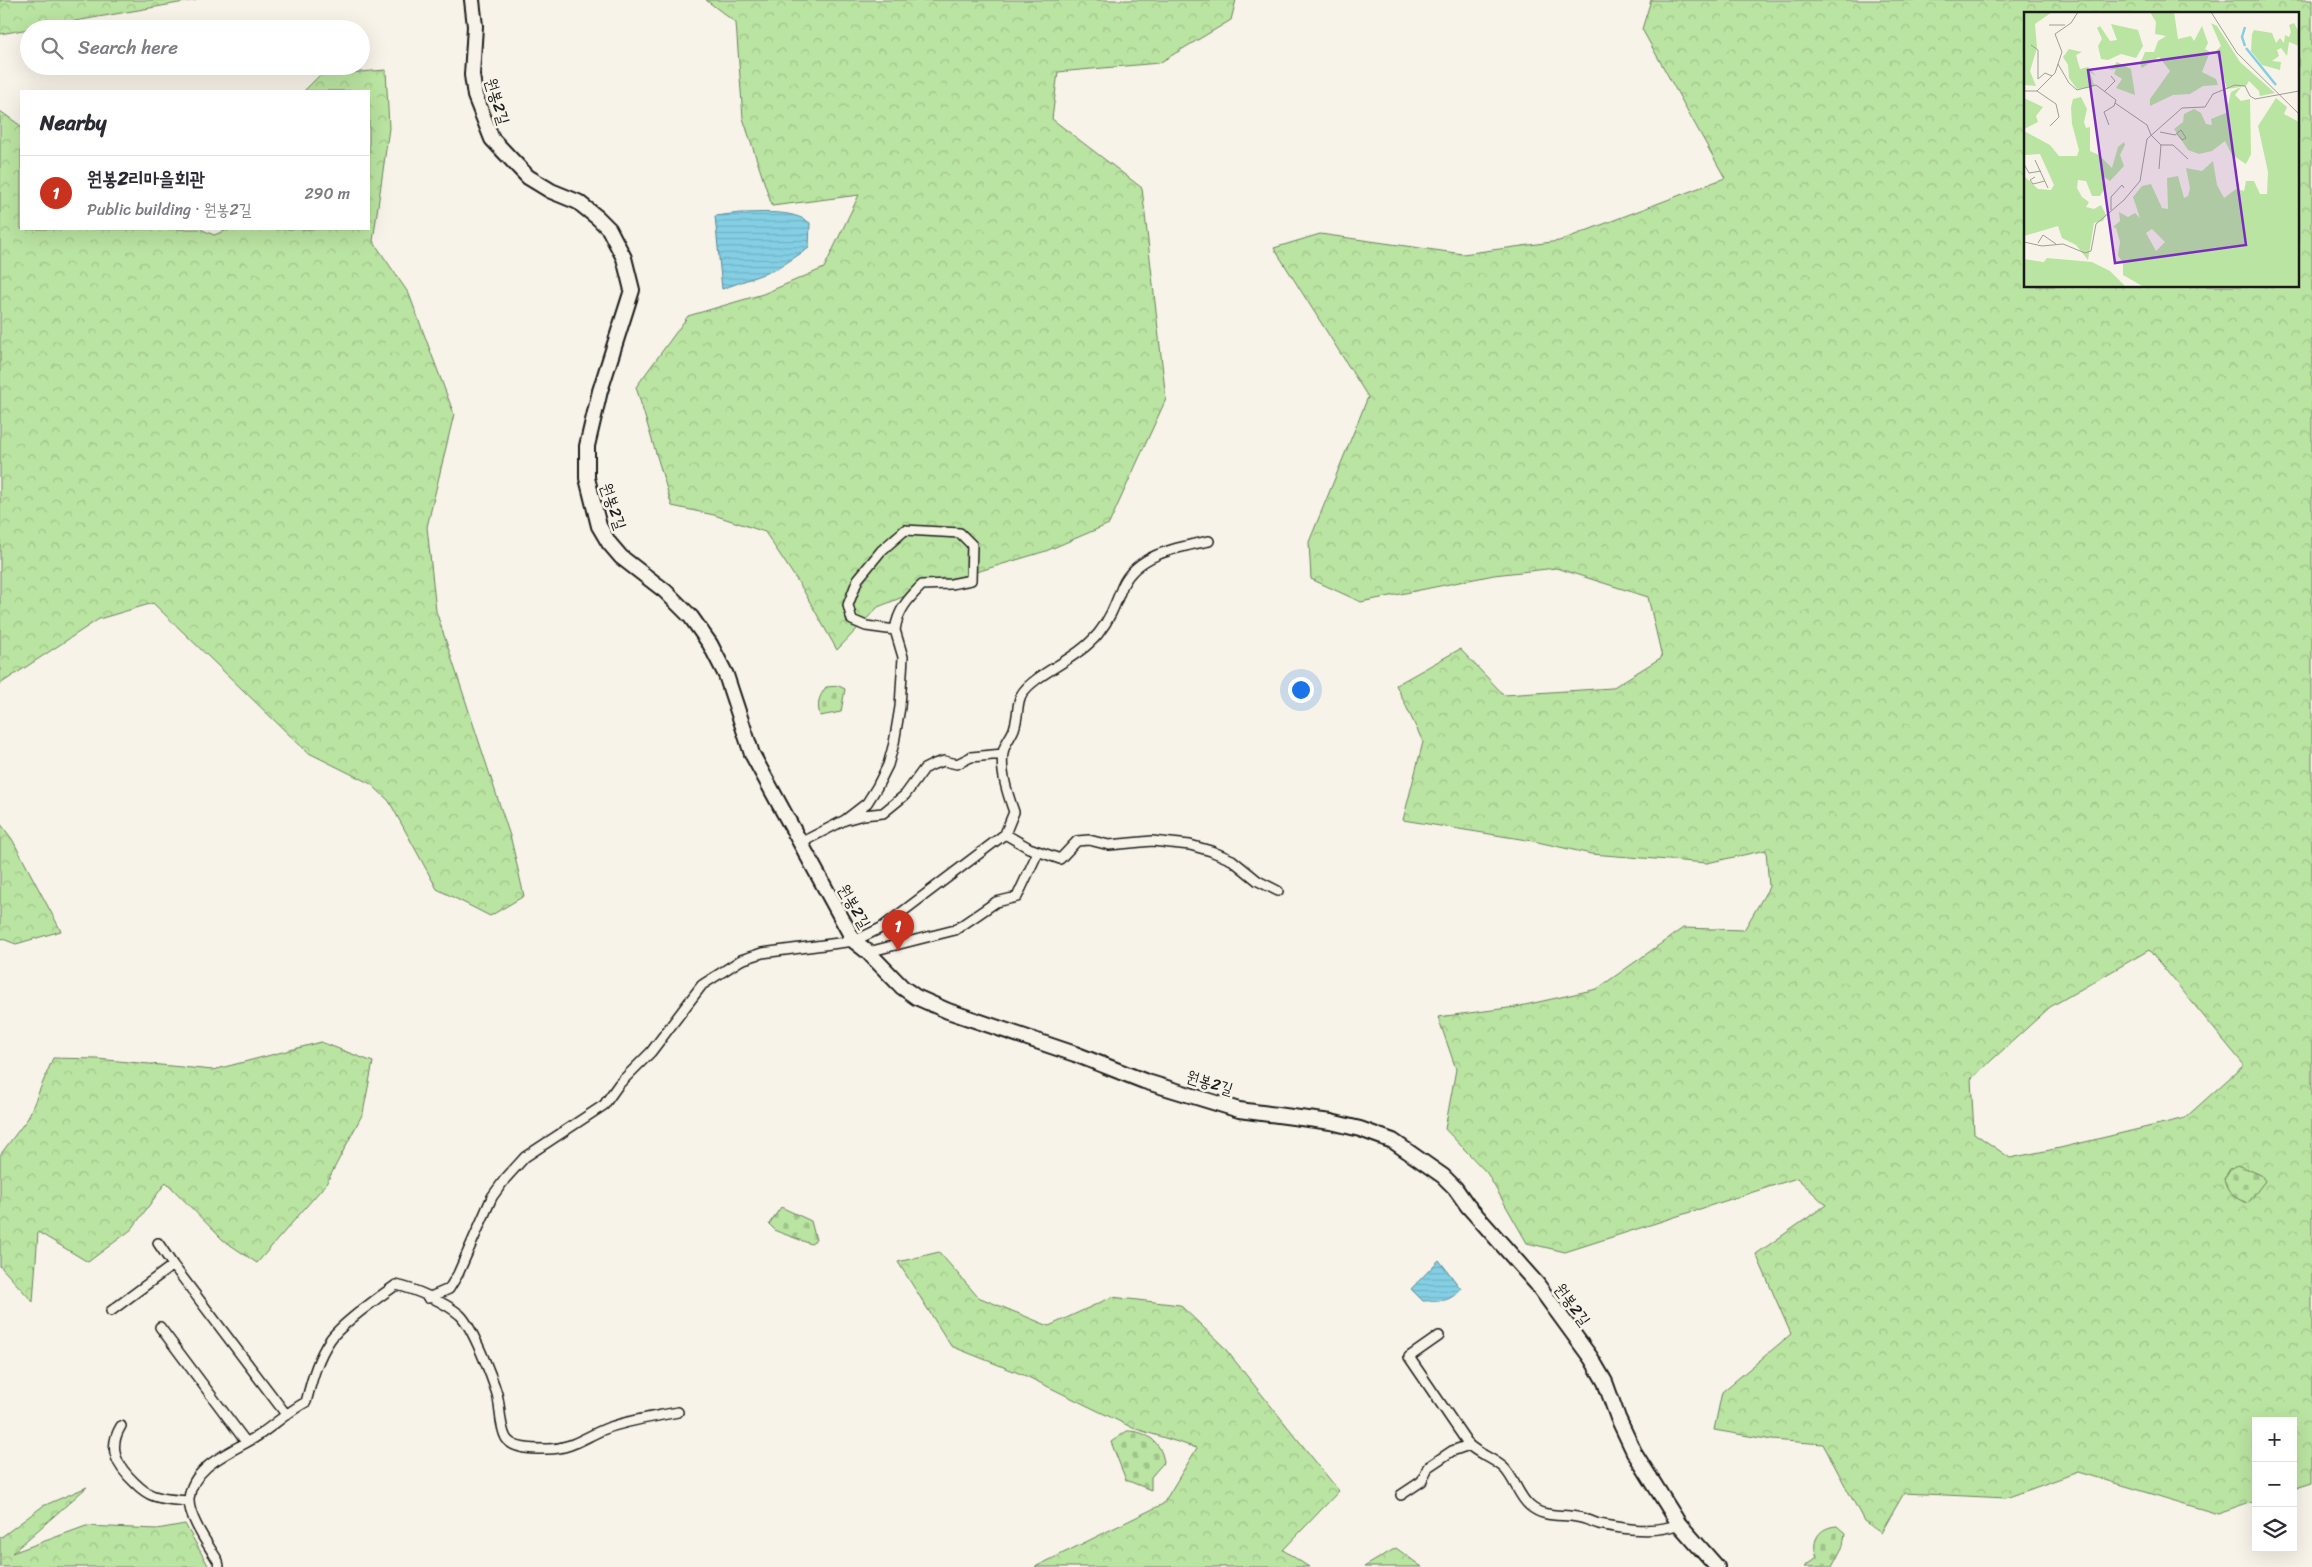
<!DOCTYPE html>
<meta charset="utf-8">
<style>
body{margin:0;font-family:Sriracha,"Poor Story",sans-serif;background:#f2f2f3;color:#2b2b33}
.controls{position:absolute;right:15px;bottom:15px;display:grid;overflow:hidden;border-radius:0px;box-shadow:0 5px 20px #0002}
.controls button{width:45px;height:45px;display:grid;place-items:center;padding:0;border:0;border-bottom:1px solid #e1e1e2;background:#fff;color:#2b2b33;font:25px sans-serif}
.you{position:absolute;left:1300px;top:689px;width:18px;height:18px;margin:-12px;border:4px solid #fff;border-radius:50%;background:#1a73e8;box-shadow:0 0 0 8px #1a73e833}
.badge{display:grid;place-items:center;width:32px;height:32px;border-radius:50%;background:#c8321e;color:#fff;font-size:16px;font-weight:700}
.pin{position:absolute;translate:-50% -41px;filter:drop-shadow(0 1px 2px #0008)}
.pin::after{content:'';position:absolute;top:26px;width:18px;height:15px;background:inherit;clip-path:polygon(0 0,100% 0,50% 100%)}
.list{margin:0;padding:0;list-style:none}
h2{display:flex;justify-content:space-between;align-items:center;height:65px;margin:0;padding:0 20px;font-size:21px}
h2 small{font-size:16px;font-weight:400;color:#7c7c81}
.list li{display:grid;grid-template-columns:32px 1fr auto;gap:15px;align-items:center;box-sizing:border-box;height:75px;padding:0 20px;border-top:1px solid #e1e1e2}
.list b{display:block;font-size:19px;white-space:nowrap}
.list p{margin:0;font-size:16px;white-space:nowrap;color:#7c7c81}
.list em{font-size:16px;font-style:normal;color:#7c7c81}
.icon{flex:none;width:28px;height:28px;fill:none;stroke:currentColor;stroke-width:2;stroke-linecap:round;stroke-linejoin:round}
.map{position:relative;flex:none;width:2312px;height:1567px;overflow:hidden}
.search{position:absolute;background:#fff;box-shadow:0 5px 20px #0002;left:20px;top:20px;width:350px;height:55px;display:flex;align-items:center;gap:12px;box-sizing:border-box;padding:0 18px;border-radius:28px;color:#7c7c81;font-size:19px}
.panel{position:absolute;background:#fff;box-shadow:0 5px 20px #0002;left:20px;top:90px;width:350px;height:140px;border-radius:0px}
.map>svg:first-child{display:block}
.forest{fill:url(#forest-crowns);stroke:#6b805e;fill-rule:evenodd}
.cemetery{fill:url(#cemetery-stones);stroke:#6b805e}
.water{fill:url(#water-rules);stroke:#5a8794}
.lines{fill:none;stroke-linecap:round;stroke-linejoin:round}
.street-casing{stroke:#1c1c1c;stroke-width:12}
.secondary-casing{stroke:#1c1c1c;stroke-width:18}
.street{stroke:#f7f3e8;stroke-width:9}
.secondary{stroke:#f7f3e8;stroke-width:14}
.labels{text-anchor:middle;stroke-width:5;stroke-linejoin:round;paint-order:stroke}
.street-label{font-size:16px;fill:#1c1c1c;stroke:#f7f3e8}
.inset-river{fill:none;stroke:#84cfe4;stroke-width:2.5}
.inset-road{fill:none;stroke:#9f9d96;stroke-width:1}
.view{fill:#7b2cbf;fill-opacity:0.15;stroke:#7b2cbf;stroke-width:2.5}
.inset-edge{fill:none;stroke:#1c1c1c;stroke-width:2.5}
</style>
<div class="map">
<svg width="2312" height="1567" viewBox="0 0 2312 1567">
<defs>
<pattern id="forest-crowns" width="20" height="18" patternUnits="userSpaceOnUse" patternTransform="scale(1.25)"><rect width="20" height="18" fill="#bae4a1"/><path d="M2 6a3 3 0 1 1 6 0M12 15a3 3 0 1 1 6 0" fill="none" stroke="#9fc38a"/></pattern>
<pattern id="cemetery-stones" width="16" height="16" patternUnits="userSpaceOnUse" patternTransform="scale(1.25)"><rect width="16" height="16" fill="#bae4a1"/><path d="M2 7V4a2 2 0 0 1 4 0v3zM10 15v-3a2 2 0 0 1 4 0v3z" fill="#9fc38a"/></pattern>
<pattern id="water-rules" width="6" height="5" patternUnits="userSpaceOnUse" patternTransform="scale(1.25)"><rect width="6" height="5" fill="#84cfe4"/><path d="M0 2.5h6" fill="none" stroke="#71b1c3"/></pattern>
</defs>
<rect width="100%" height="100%" fill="#f7f3e8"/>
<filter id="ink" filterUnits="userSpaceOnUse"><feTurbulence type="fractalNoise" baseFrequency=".02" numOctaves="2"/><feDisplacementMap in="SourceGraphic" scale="10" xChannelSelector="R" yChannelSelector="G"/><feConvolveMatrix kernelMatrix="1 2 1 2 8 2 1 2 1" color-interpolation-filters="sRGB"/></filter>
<g filter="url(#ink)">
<!-- forest -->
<path class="forest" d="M0,0H196L0,34Z
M706,0H1236L1231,20L1159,63L1058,72L1052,119L1142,188L1166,399L1109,524L1046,551L930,586L878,607L837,650L802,588L765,532L714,515L672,506L636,387L688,316L763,294L824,268L859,195L772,206L743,118L736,23Z
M1651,0H2312V1482L2293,1488V1421H2256V1501L2218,1514L2078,1472L2006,1498L1904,1493L1881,1533L1864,1521L1823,1444L1772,1440L1714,1430L1722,1392L1791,1334L1756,1254L1826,1205L1797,1178L1565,1252L1527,1243L1487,1173L1445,1129L1456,1069L1438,1017L1516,1007L1597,989L1683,928L1744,930L1769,887L1766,850L1707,863L1591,854L1533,841L1403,820L1423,742L1396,685L1460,649L1504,695L1612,688L1662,657L1648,597L1556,568L1494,575L1361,602L1311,579L1309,542L1368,397L1274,248L1320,234L1463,254L1559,241L1725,178L1642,29ZM2026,14H2298V286H2026ZM2149,950L2244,1065L2185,1118L2060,1148L2010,1158L1974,1133L1971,1079L2050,1007Z
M386,70L389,128L373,241L409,294L454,414L427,527L436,611L511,839L524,896L490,916L437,889L389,801L371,784L307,752L153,603L99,619L0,684V111L21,126V229H200L214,235L230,229H369V91H304L320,75Z
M0,823L12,839L61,931L16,944L0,938Z
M321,1042L373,1062L363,1113L326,1184L257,1263L223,1240L166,1182L132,1229L88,1262L38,1232L33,1302L0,1266V1155L28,1118L53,1058L97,1059L213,1070Z
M939,1252L978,1297L1049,1326L1112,1297L1180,1305L1223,1346L1339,1491L1283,1550L1309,1567H1035L1163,1504L1197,1448L1133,1428L1026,1376L951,1346L898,1262Z
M87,1487L12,1553L86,1526L157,1529L185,1524L209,1567H0V1538L43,1506Z
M1396,1548L1422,1567H1364Z"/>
<!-- cemetery -->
<path class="cemetery" d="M839,686L845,689L841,712L820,716C817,704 818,698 826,687Z
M2238,1165L2261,1175L2265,1181L2248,1203C2234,1198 2227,1194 2224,1179L2230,1169Z
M781,1207L811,1221L816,1240L811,1244L776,1231L769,1224Z
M1127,1431C1147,1431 1161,1442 1164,1462L1151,1477V1490L1126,1480L1111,1442Z
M1837,1526L1845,1533L1843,1546L1832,1567H1804L1817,1557C1810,1540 1820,1527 1837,1526Z"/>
<!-- water -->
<path class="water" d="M740,213C762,213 792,209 810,223L809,248L777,269L722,289L715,216Z
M1439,1260L1461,1289C1447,1304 1441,1300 1423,1301L1411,1289Z"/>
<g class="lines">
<!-- street casing -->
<g class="street-casing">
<path id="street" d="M845,820L867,803L877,787L888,765L894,743L900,707L903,657L895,630L866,626L852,620L848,605L858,579L881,551L905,530L960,533L972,545L971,580L951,584L922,585C908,599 898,610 895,630
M1005,834L1014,812C1008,795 1000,772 1003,753C1004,744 1011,737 1014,729C1022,705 1011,698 1037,679C1058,664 1081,654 1098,634C1110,619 1115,605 1122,587C1136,554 1179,547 1209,541
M802,842L845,820L863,815L883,813L905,795L924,769L934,764L944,761L957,764L971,757L1003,754
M868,952L955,930L996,902L1017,897L1038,852
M158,1243L173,1265
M428,1298L449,1289L458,1274L492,1197L505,1179L525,1157L604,1105L619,1084L651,1052L702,985L741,960L762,953L854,941L881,928L1005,834L1029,848L1060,859L1077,841L1089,840L1109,845L1152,841L1190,845L1211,851L1232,860L1258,881L1278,891
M111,1311L173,1265L285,1413
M160,1327L246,1442
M1439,1336L1409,1357L1469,1445C1480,1455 1493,1458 1504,1468C1515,1479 1518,1496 1530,1506C1544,1518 1561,1514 1577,1517C1585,1518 1592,1522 1599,1524C1624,1529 1654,1534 1679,1524
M121,1426C107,1449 117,1466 135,1483C140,1488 148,1494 154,1496C165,1500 178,1500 189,1501
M1401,1495L1422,1481L1428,1467L1452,1451L1469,1445
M219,1567L218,1561C209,1546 188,1517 189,1499C192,1464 235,1451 259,1435C275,1424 289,1411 306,1402C312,1380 317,1359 330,1340C340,1325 380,1296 396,1285C415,1289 445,1302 460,1315C472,1326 492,1377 497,1394C501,1408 499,1425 506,1438C513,1450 536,1449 548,1449C571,1449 585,1437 605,1429C628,1420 654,1417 678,1412"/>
</g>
<!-- secondary casing -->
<g class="secondary-casing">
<path id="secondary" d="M472,0L475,26L472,75L475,96L492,139L528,177L551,191L578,202L598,218L609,229L624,258L632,290L600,391L587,446V478L599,526L609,543L621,557L665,591L691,617L710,644L726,675L752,754L854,941L868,952L902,987L916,997L948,1011L1075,1054L1144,1081L1239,1110L1331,1122L1360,1129L1393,1141L1443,1176L1455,1188L1467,1205L1537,1284L1591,1358L1605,1382L1618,1418L1634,1452L1679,1524L1717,1567"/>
</g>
<!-- street -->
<use href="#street" class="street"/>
<!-- secondary -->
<use href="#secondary" class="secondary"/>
</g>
</g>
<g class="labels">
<!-- street labels -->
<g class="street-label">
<text transform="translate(498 101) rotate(73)" y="6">원봉2길</text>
<text transform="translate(614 506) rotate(71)" y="6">원봉2길</text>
<text transform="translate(855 906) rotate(60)" y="6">원봉2길</text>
<text transform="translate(1210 1082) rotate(17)" y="6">원봉2길</text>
<text transform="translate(1573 1304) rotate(54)" y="6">원봉2길</text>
</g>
</g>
<!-- overview -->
<g transform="translate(2024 12)">
<rect width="275" height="275" fill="#f7f3e8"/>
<path d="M0,0H28L11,12L13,36L6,59L12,74L0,73ZM126,0H150L154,27L167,24L170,29L178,14L184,31L181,37L186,40L178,60L192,67L194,73L179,74L166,82L149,83L126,94V87L146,59L135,45L118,56L116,52L121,40H130L134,29L142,24L131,22L132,10ZM187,11L193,14L216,50L251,81L236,84L235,79L225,69L222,74L203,77L192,39L197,34ZM270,11L275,20V34L265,30L263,44L257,36L253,38L255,44L248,49L257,50L256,58L238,53L227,39L228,22L230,18L248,21L252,31L256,26L260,31L261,23L265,25L267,20L265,13ZM87,12L114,18L119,34L112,46L97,42L84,48L77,47L74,34L78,27L73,16L76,14L86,29L93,28ZM45,37L58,40L52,43L56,57L64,55L72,64L66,60L70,73L66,76L53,77L45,66L44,53L39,45ZM93,50L107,57L111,83L92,76L98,67L90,62L92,57L86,58ZM217,75L211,83L217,89L226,87L227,142L222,152L208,143L201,129L188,139L175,142L164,138L150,117L159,110L160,102L170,97L177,101L182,112L188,113L187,107L202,101L207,80ZM57,85L63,97L60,110L62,116L66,115V139L75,143L88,156L94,135L100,130L101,133L96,143L100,154L86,169L80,165L78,170L82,174L76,184H68L62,169L54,168L53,176L58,185L65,190L62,195L70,197L77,193L82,203L79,209L70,211L64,248L52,233L38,226L34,214L0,224V164L14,177L27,178L30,173L16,142L1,143L0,119L26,133L35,144H53L55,138L48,112L47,95L49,87ZM0,86L19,95L12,104L14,110L0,117ZM252,86L263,95L260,102L275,110V275H120L99,263V252L94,243L96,230L92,216L89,215L96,209L95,200L104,205L111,201L116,206L109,185L118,174L127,172L138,196L144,197L143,166L154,164L160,186L164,184L166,176L162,156L178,159L189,149L193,173L200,186L212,177L220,179L222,169H230L236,182H243L244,160L234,114ZM128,217L141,230L132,239L122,221ZM23,246L68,250L86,259L102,275H0Z" fill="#bae4a1" fill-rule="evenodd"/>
<path d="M0,247L25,251L59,254L56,260L40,264L32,275H0Z" fill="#bae4a1"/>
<path class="inset-river" d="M221,34L218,25L221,15M222,36L252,73"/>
<path class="inset-road" d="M187,0L213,41L275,102M25,13H41M7,33L14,38V67L21,61L28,64M34,52L45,71L53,78L72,73L92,88L90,94L80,100L85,113M0,79H13L31,61L38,40L31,22L47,11L54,0M13,79L32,92L35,105L26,114M80,80L91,69L87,64M91,91L123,113L127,123L137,133L135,157M136,120L151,123L157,118L162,126L158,128L153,122M137,133H149L164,147M11,148L24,176M0,152L5,161L17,159M11,165L6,168L9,172L21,169M87,198V185L98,173L100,176M0,230L18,234L39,232L61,241L67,239L72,212L100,188L116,169L123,127L158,96L181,95L189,82L211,73L221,74L226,84L231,87L275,79M14,231L19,223L32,232"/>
<path class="view" d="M195,40L222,233L91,251L64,58Z"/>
<rect width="275" height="275" class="inset-edge"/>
</g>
</svg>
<div class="controls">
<button>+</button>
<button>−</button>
<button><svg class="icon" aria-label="layers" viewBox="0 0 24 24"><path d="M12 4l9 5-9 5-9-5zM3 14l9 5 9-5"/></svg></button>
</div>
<div class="you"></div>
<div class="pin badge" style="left:898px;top:951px">1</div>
<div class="search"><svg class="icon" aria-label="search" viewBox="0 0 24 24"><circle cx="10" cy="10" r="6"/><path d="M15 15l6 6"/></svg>Search here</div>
<section class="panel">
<h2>Nearby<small></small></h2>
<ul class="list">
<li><span class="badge">1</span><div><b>원봉2리마을회관</b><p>Public building · 원봉2길</p></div><em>290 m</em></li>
</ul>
</section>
</div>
